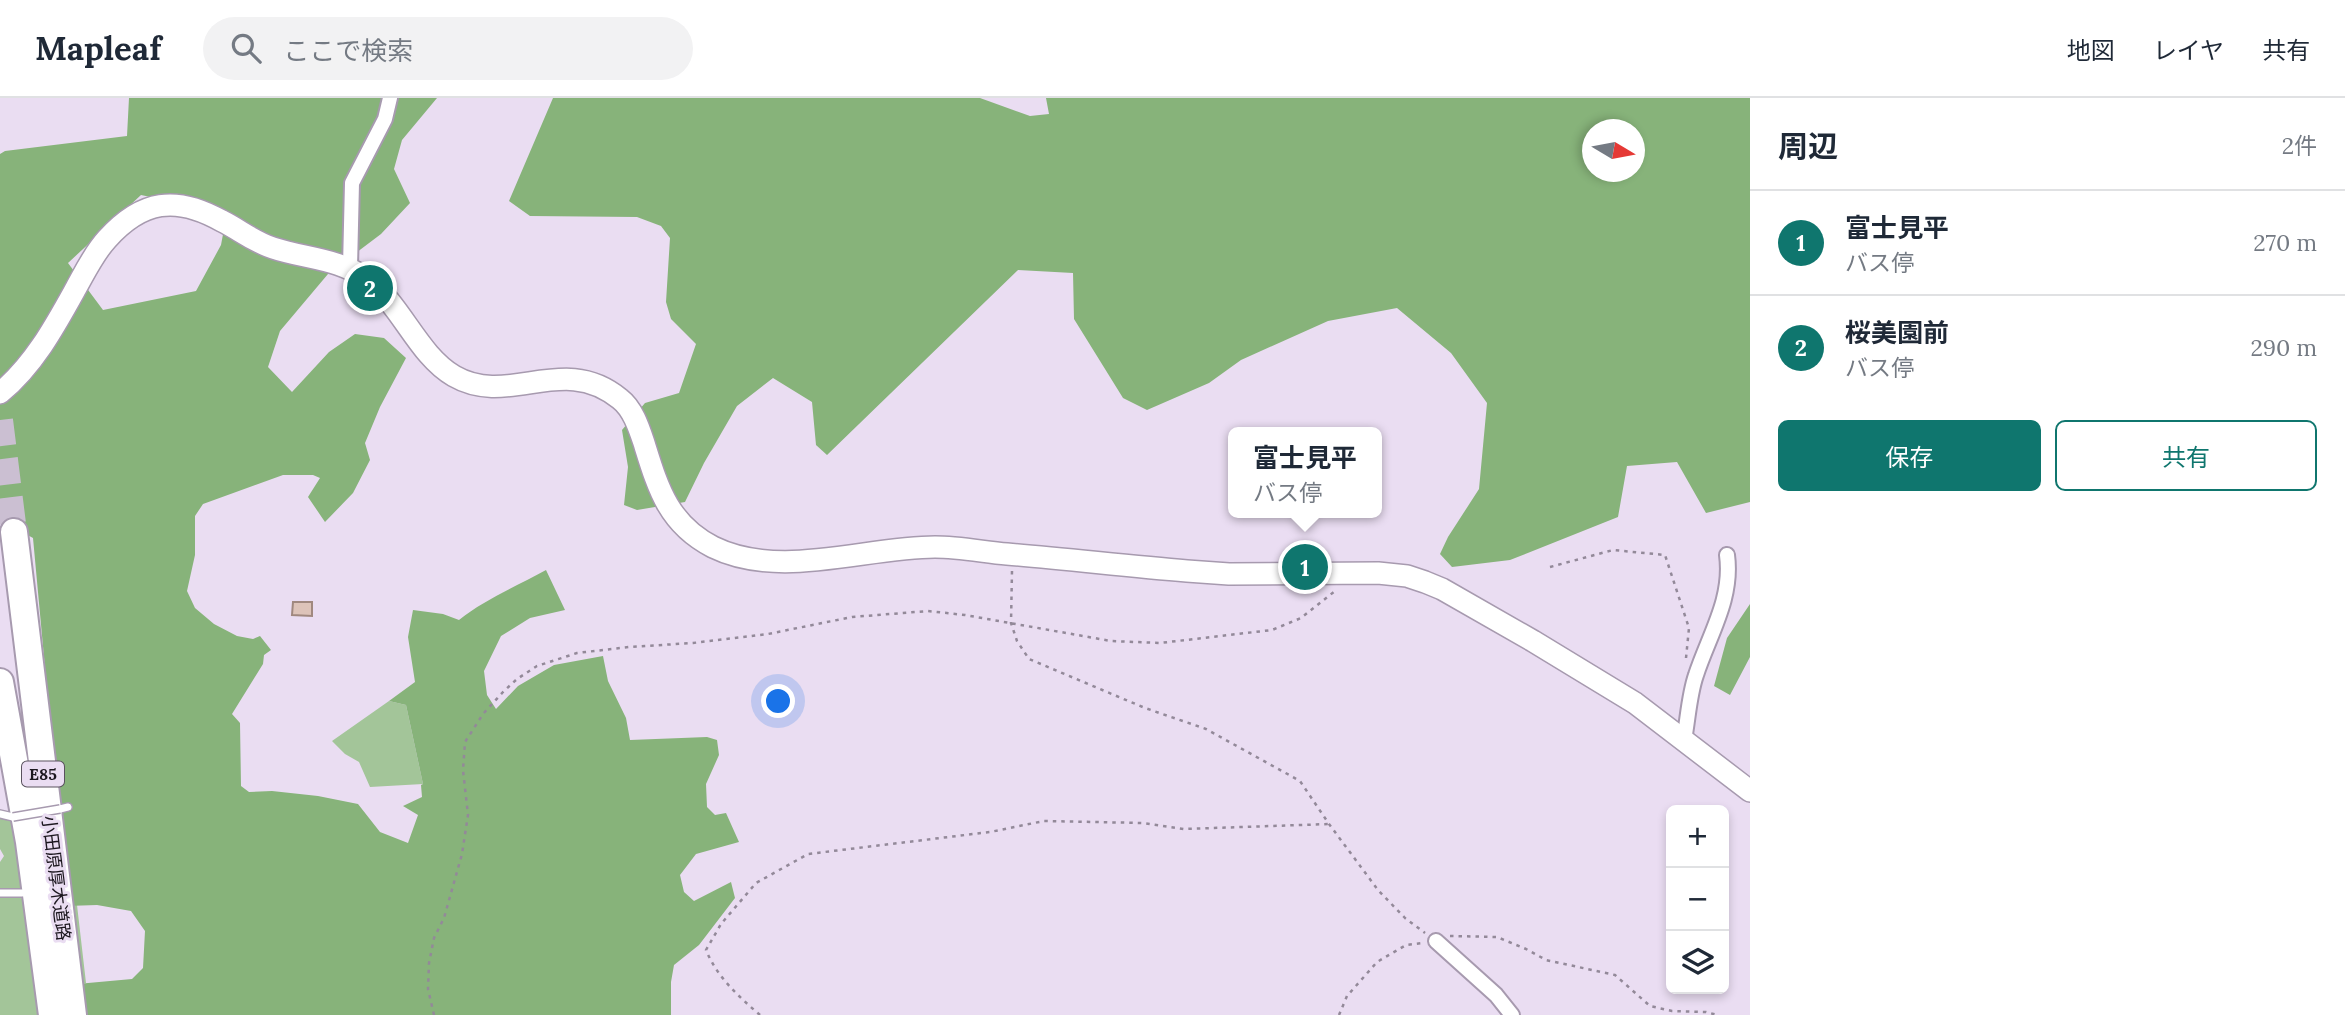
<!DOCTYPE html>
<html lang="ja">
<meta charset="utf-8">
<style>
body{margin:0;font-family:Lora,"Noto Sans JP",serif;background:#f2f2f3;color:#1f2937}
.controls{position:absolute;right:21px;bottom:21px;display:grid;overflow:hidden;border-radius:10px;box-shadow:0 4px 10px #0003}
.controls button{width:63px;height:63px;display:grid;place-items:center;padding:0;border:0;border-bottom:2px solid #e0e1e3;background:#fff;color:#1f2937;font:35px sans-serif}
.compass{position:absolute;left:1582px;top:21px;width:63px;height:63px;border-radius:50%;background:#fff;box-shadow:0 4px 10px #0003;rotate:100deg}
.you{position:absolute;left:779px;top:604px;width:24px;height:24px;margin:-18px;border:5px solid #fff;border-radius:50%;background:#1a73e8;box-shadow:0 0 0 10px #1a73e833}
.badge{display:grid;place-items:center;width:46px;height:46px;border-radius:50%;background:#0f766e;color:#fff;font-size:23px;font-weight:700}
.pin{position:absolute;translate:-50% -50%;border:4px solid #fff;box-shadow:0 2px 7px #0006}
.popup{position:absolute;left:1228px;top:329px;width:154px;height:91px;box-sizing:border-box;display:grid;place-content:center;border-radius:10px;background:#fff;filter:drop-shadow(0 2px 5px #0005);font-size:23px;white-space:nowrap;color:#747a83}
.popup b{font-size:26px;color:#1f2937}
.popup::after{content:'';position:absolute;left:50%;top:100%;margin-left:-14px;border:14px solid transparent;border-top-color:#fff}
.list{margin:0;padding:0;list-style:none}
h2{display:flex;justify-content:space-between;align-items:center;height:91px;margin:0;padding:0 28px;font-size:30px}
h2 small{font-size:23px;font-weight:400;color:#747a83}
.list li{display:grid;grid-template-columns:46px 1fr auto;gap:21px;align-items:center;box-sizing:border-box;height:105px;padding:0 28px;border-top:2px solid #e0e1e3}
.list b{display:block;font-size:26px;white-space:nowrap}
.list p{margin:0;font-size:23px;white-space:nowrap;color:#747a83}
.list em{font-size:23px;font-style:normal;color:#747a83}
.actions{display:flex;gap:14px;padding:21px 28px}
.actions a{flex:1;padding:16px 0;border:2px solid #0f766e;border-radius:10px;text-align:center;font-size:24px;color:#0f766e}
.actions .main{background:#0f766e;color:#fff}
.icon{flex:none;width:38px;height:38px;fill:none;stroke:currentColor;stroke-width:2;stroke-linecap:round;stroke-linejoin:round}
.map{position:relative;flex:none;width:1750px;height:917px;overflow:hidden}
header{display:flex;align-items:center;gap:42px;box-sizing:border-box;height:98px;padding:0 35px;background:#fff;border-bottom:2px solid #e0e1e3}
header strong{font-size:33px}
nav{display:flex;gap:38px;margin-inline-start:auto;font-size:24px}
.search{width:490px;height:63px;background:#f2f2f3;display:flex;align-items:center;gap:18px;box-sizing:border-box;padding:0 24px;border-radius:38px;color:#747a83;font-size:26px}
main{display:flex}
aside{flex:1;background:#fff}
.map>svg:first-child{display:block}
.green{fill:#a3c599}
.forest{fill:#87b37a;fill-rule:evenodd}
.building{fill:#ddc3b9;stroke:#a0887f;stroke-width:2}
.lines{fill:none;stroke-linecap:round;stroke-linejoin:round}
.highway-tunnel{stroke:#cbbfd2;stroke-width:26;stroke-dasharray:26 13;stroke-linecap:butt}
.lane-casing{stroke:#a79aaf;stroke-width:10}
.street-casing{stroke:#a79aaf;stroke-width:18}
.secondary-casing{stroke:#a79aaf;stroke-width:24}
.highway-casing{stroke:#a79aaf;stroke-width:30}
.path{stroke:#938999;stroke-width:2.5;stroke-dasharray:3.5 5;stroke-linecap:butt}
.lane{stroke:#fff;stroke-width:7}
.street{stroke:#fff;stroke-width:14}
.secondary{stroke:#fff;stroke-width:21}
.highway{stroke:#fff;stroke-width:26}
.lane-bridge-casing{stroke:#a79aaf;stroke-width:10;stroke-linecap:butt}
.lane-bridge{stroke:#fff;stroke-width:7}
.labels{text-anchor:middle;stroke-width:6;stroke-linejoin:round;paint-order:stroke}
.shield{fill:#eaddf2;stroke:#5a525e;stroke-width:2}
.shield-label{font-size:16px;font-weight:bold;fill:#1c171f}
.street-label{font-size:18px;fill:#1c171f;stroke:#eaddf2}
</style>
<header>
<strong>Mapleaf</strong>
<div class="search"><svg class="icon" aria-label="search" viewBox="0 0 24 24"><circle cx="10" cy="10" r="6"/><path d="M15 15l6 6"/></svg>ここで検索</div>
<nav><a>地図</a><a>レイヤ</a><a>共有</a></nav>
</header>
<main>
<div class="map">
<svg width="1750" height="917" viewBox="0 0 1750 917">
<rect width="100%" height="100%" fill="#eaddf2"/>
<!-- green -->
<path class="green" d="M389,603L406,607L423,686L370,689L359,664L345,656L332,643Z
M0,719L15,723L25,792L0,791V764L4,758L0,751Z
M0,797L27,801L43,917H0Z
M77,807L86,885L77,886L67,808Z"/>
<!-- forest -->
<path class="forest" d="M129,0H437L402,42L394,71L410,105L381,136L328,176L280,233L268,269L292,294L329,254L355,236L384,240L406,260L380,309L365,345L370,362L353,395L325,424L308,399L320,380L313,377H283L203,406L195,418V457L187,493L195,510L214,526L237,538L253,541L260,538L271,552L264,557L263,566L232,616L240,625L241,688L249,694L272,693L318,698L358,706L380,734L408,745L418,717L403,708L422,699L421,687L423,686L406,607L389,603L415,584L408,539L413,512L443,516L459,522C485,501 517,488 546,472L565,512L530,520L501,538L484,573L487,597L496,611L518,588L554,567L603,558L608,583L626,620L630,642L707,639L717,642L719,657L706,686L707,709L715,717L726,715L739,744L696,756L680,777L684,794L694,803L731,784L735,800L699,847L674,867L671,884V917H81L77,886L132,881L143,870L145,833L131,813L97,807L67,808L33,440L4,424L0,425V56L5,53L127,38ZM141,97L227,115L221,147L196,193L103,212L68,165Z
M553,0H980L1030,18L1049,16L1046,0H1750V404L1706,415L1677,364L1627,368L1618,419L1510,462L1452,469L1440,456L1448,439L1479,391L1487,305L1451,255L1397,210L1328,223L1241,262L1209,285L1147,312L1123,300L1074,221L1073,175L1018,172L827,357L816,347L812,304L773,280L737,308L704,365L685,404L637,412L624,407L628,369L622,332L645,305L679,295L696,246L671,221L666,204L670,140L661,128L637,119L530,118L509,103ZM1592,32H1634V74H1592Z
M1750,506V559L1730,597L1714,588L1727,540Z"/>
<!-- building -->
<path class="building" d="M293,504H312V518L292,517Z"/>
<g class="lines">
<!-- highway-tunnel -->
<path class="highway-tunnel" d="M0,322L14,434"/>
<!-- lane casing -->
<g class="lane-casing">
<path id="lane" d="M60,711L68,709
M0,716L13,719
M0,795H22"/>
</g>
<!-- street casing -->
<g class="street-casing">
<path id="street" d="M350,169L352,85L385,21L390,0
M1684,642C1688,621 1689,597 1696,577C1709,537 1733,501 1727,457
M1436,843L1496,897L1512,917"/>
</g>
<!-- secondary casing -->
<g class="secondary-casing">
<path id="secondary" d="M0,295C34,267 55,228 76,190C85,174 94,155 107,141C142,102 176,97 222,123C240,132 254,144 273,150C306,161 339,160 368,182C402,208 418,257 454,278C509,310 563,254 620,301C633,311 639,330 644,345C658,390 668,426 713,449C780,482 865,449 935,449C959,449 984,454 1007,456C1067,461 1127,468 1187,473L1229,476L1378,475L1407,478L1425,484L1442,491L1533,543L1635,605L1750,693"/>
</g>
<!-- highway casing -->
<g class="highway-casing">
<path id="highway" d="M14,434L73,917
M0,584L29,744L52,917"/>
</g>
<!-- path -->
<path class="path" d="M1550,469L1613,452L1665,457L1689,530L1686,560
M1012,473L1011,525L1017,543L1029,561L1145,610L1206,631L1300,683L1329,726L1378,792L1405,820L1425,835
M1450,838L1497,839L1526,851L1546,862L1615,877L1650,908L1672,913L1706,914L1717,917
M434,917L428,891L429,865L434,840L444,820L462,756L468,717L463,672L465,644L483,616L503,594L517,581L537,568L577,555L629,549L693,545L768,536L852,519L928,513L965,517L1111,543L1160,545L1272,532L1301,520L1335,493
M760,917C738,898 717,879 706,852L721,826L756,785L808,756L990,734L1044,723L1143,725L1184,731L1329,726
M1339,917L1347,898L1377,864L1406,847L1423,845"/>
<!-- lane -->
<use href="#lane" class="lane"/>
<!-- street -->
<use href="#street" class="street"/>
<!-- secondary -->
<use href="#secondary" class="secondary"/>
<!-- highway -->
<use href="#highway" class="highway"/>
<!-- lane-bridge casing -->
<g class="lane-bridge-casing">
<path id="lane-bridge" d="M13,719L60,711"/>
</g>
<!-- lane-bridge -->
<use href="#lane-bridge" class="lane-bridge"/>
</g>
<g class="labels">
<!-- shield labels -->
<rect class="shield" x="22" y="663.5" width="42" height="25" rx="5"/>
<g class="shield-label">
<text x="43" y="682">E85</text>
</g>
<!-- street labels -->
<g class="street-label">
<text transform="translate(56 780) rotate(83)" y="6">小田原厚木道路</text>
</g>
</g>
</svg>
<div class="controls">
<button>+</button>
<button>−</button>
<button><svg class="icon" aria-label="layers" viewBox="0 0 24 24"><path d="M12 4l9 5-9 5-9-5zM3 14l9 5 9-5"/></svg></button>
</div>
<svg class="compass" viewBox="-18 -18 36 36"><path d="M0-13l5 13h-10z" fill="#e53935"/><path d="M0 13l5-13h-10z" fill="#747a83"/></svg>
<div class="you"></div>
<div class="pin badge" style="left:1305px;top:469px">1</div>
<div class="popup"><b>富士見平</b>バス停</div>
<div class="pin badge" style="left:370px;top:190px">2</div>
</div>
<aside>
<h2>周辺<small>2件</small></h2>
<ul class="list">
<li><span class="badge">1</span><div><b>富士見平</b><p>バス停</p></div><em>270 m</em></li>
<li><span class="badge">2</span><div><b>桜美園前</b><p>バス停</p></div><em>290 m</em></li>
</ul>
<div class="actions"><a class="main">保存</a><a>共有</a></div>
</aside>
</main>
